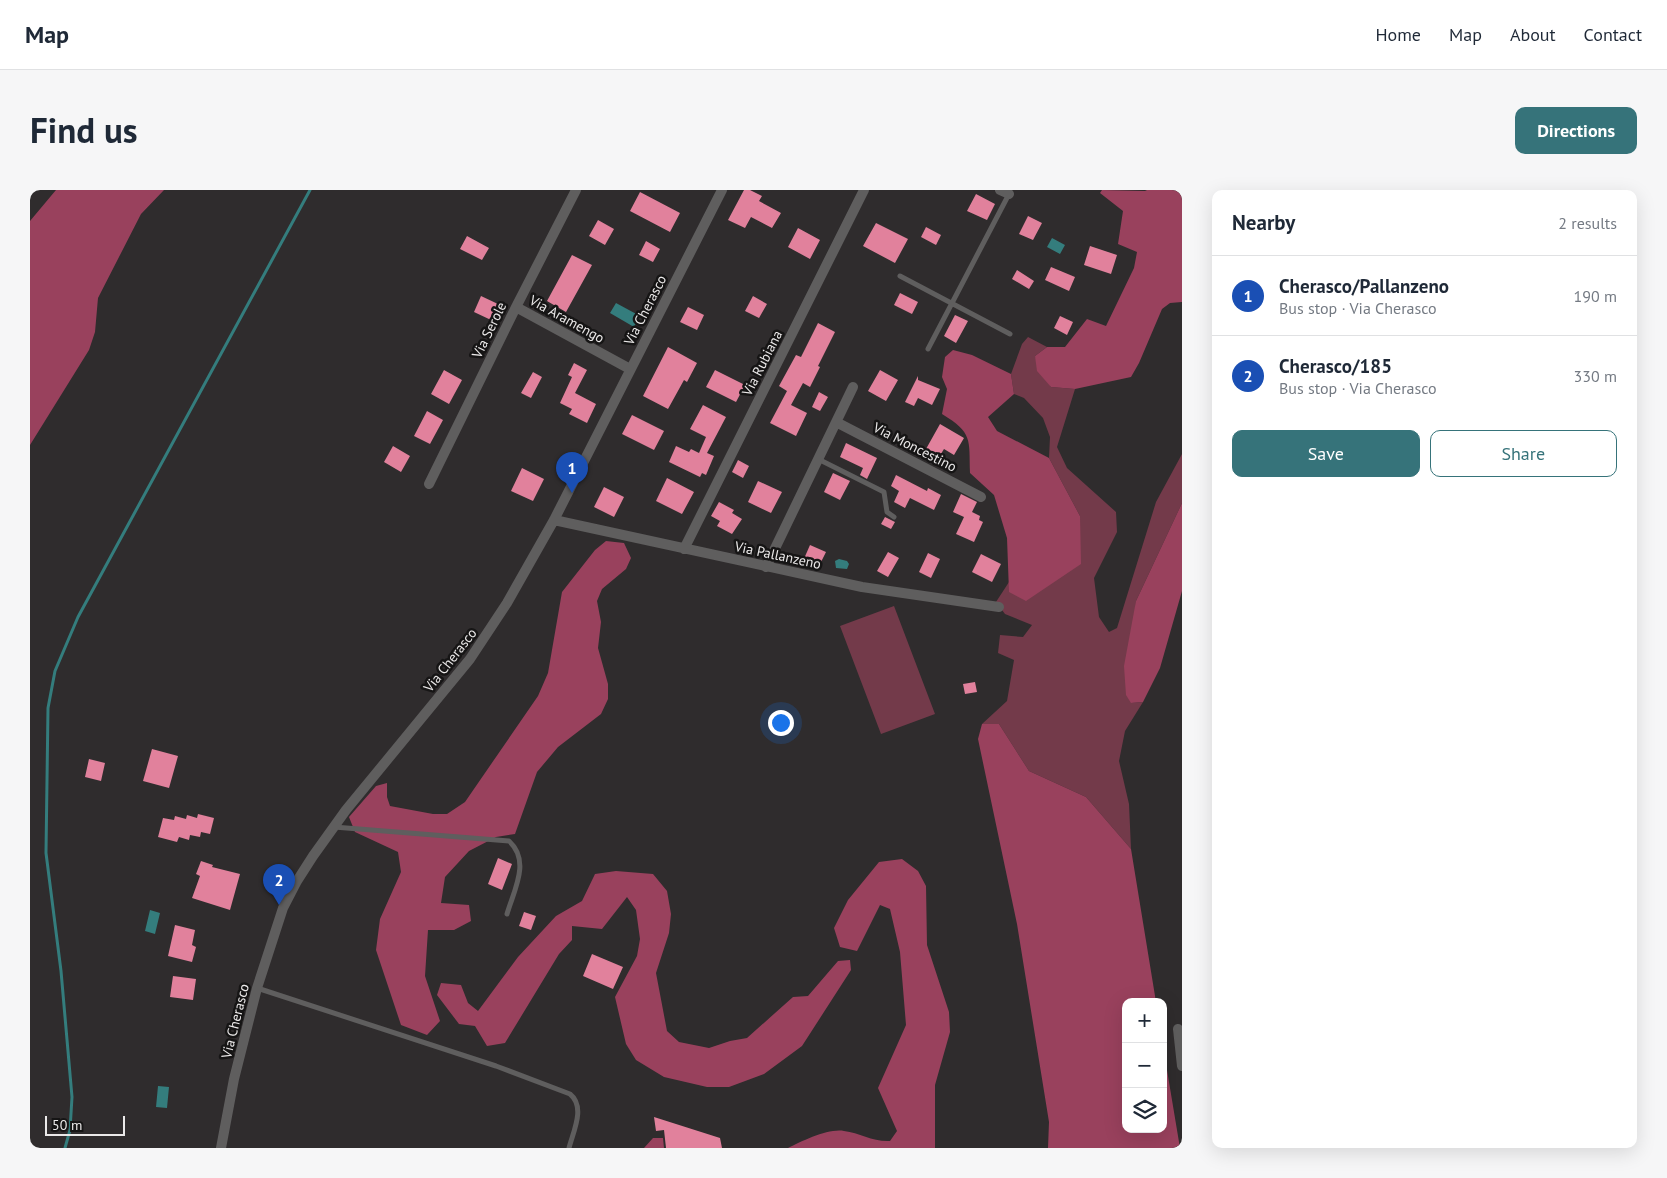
<!DOCTYPE html>
<meta charset="utf-8">
<style>
body{margin:0;font-family:"PT Sans",sans-serif;background:#f6f6f7;color:#1f2937}
.controls{position:absolute;right:15px;bottom:15px;display:grid;overflow:hidden;border-radius:10px;box-shadow:0 5px 20px #0002}
.controls button{width:45px;height:45px;display:grid;place-items:center;padding:0;border:0;border-bottom:1px solid #e0e1e3;background:#fff;color:#1f2937;font:25px sans-serif}
.scale{position:absolute;left:15px;bottom:12px;width:80px;box-sizing:border-box;padding-left:5px;border:2px solid #ebe9e9;border-top:0;font-size:14px;line-height:18px;white-space:nowrap;color:#ebe9e9;-webkit-text-stroke:4px #161515;paint-order:stroke}
.you{position:absolute;left:750px;top:532px;width:18px;height:18px;margin:-12px;border:4px solid #fff;border-radius:50%;background:#1a73e8;box-shadow:0 0 0 8px #1a73e833}
.badge{display:grid;place-items:center;width:32px;height:32px;border-radius:50%;background:#36737a;color:#fff;font-size:16px;font-weight:700}
.pin{position:absolute;translate:-50% -41px;filter:drop-shadow(0 1px 2px #0008)}
.pin::after{content:'';position:absolute;top:26px;width:18px;height:15px;background:inherit;clip-path:polygon(0 0,100% 0,50% 100%)}
.list{margin:0;padding:0;list-style:none}
h2{display:flex;justify-content:space-between;align-items:center;height:65px;margin:0;padding:0 20px;font-size:21px}
h2 small{font-size:16px;font-weight:400;color:#747a83}
.list li{display:grid;grid-template-columns:32px 1fr auto;gap:15px;align-items:center;box-sizing:border-box;height:80px;padding:0 20px;border-top:1px solid #e0e1e3}
.list b{display:block;font-size:19px;white-space:nowrap}
.list p{margin:0;font-size:16px;white-space:nowrap;color:#747a83}
.list em{font-size:16px;font-style:normal;color:#747a83}
.actions{display:flex;gap:10px;padding:15px 20px}
.actions a{flex:1;padding:11px 0;border:1px solid #36737a;border-radius:10px;text-align:center;font-size:18px;color:#36737a}
.actions .main{background:#36737a;color:#fff}
.icon{flex:none;width:28px;height:28px;fill:none;stroke:currentColor;stroke-width:2;stroke-linecap:round;stroke-linejoin:round}
.map{position:relative;flex:none;width:1152px;height:958px;overflow:hidden;border-radius:10px}
header{display:flex;align-items:center;gap:30px;box-sizing:border-box;height:70px;padding:0 25px;background:#fff;border-bottom:1px solid #e0e1e3}
header strong{font-size:24px}
nav{display:flex;gap:28px;margin-inline-start:auto;font-size:18px}
.intro{display:flex;align-items:center;justify-content:space-between;box-sizing:border-box;height:120px;padding:0 30px}
h1{margin:0;font-size:35px}
.button{padding:12px 22px;border-radius:10px;background:#36737a;color:#fff;font-size:18px;font-weight:700}
main{display:flex;gap:30px;padding:0 30px}
aside{flex:1;background:#fff;border-radius:10px;box-shadow:0 5px 20px #0002}
.map>svg:first-child{display:block}
.green{fill:#733a4a}
.forest{fill:#99415d}
.water{fill:#347d7d}
.lines{fill:none;stroke-linecap:round;stroke-linejoin:round}
.stream{stroke:#347d7d;stroke-width:3}
.building{fill:#e1819c}
.lane{stroke:#5f5e5e;stroke-width:5}
.street{stroke:#5f5e5e;stroke-width:10}
.labels{text-anchor:middle;stroke-width:5;stroke-linejoin:round;paint-order:stroke}
.street-label{font-size:14px;fill:#ebe9e9;stroke:#161515}
</style>
<header>
<strong>Map</strong>
<nav><a>Home</a><a>Map</a><a>About</a><a>Contact</a></nav>
</header>
<div class="intro"><h1>Find us</h1><a class="button">Directions</a></div>
<main>
<div class="map">
<svg width="1152" height="958" viewBox="0 0 1152 958">
<rect width="100%" height="100%" fill="#2f2c2d"/>
<!-- green -->
<path class="green" d="M998,147L1017,157L1005,166L1021,197L1045,199L1027,257L1037,278L1086,322L1087,342L1064,388L1069,427L1079,442L1087,438L1126,312L1152,264V313L1106,411L1101,513L1113,512L1095,541L1089,571L1099,614L1101,659L1056,607L999,581L969,534H952L977,511L984,470L968,463L970,445L993,447L1002,435L975,424L966,412L979,392V402L1050,326L1019,268L1020,247L1013,228L994,208L984,204L981,184L992,154Z
M864,416L905,524L851,544L810,436Z"/>
<!-- forest -->
<path class="forest" d="M26,0H134L111,24L68,108L65,142L59,160L0,255V31Z
M1072,0L1115,1L1117,0H1147L1152,3V112L1140,113L1132,119L1109,173L1101,187L1045,199L1021,197L1007,181L1005,166L1017,157H1035L1057,129L1076,136L1104,78L1107,62L1088,54L1093,21L1070,3Z
M923,160L942,165L981,184L984,204L958,227L967,241L1019,268L1050,326L1051,374L996,411L979,402L977,348L964,305L940,283C939,249 943,243 912,224L917,199L912,187L915,167Z
M1152,313V401L1130,478L1113,512L1101,513L1096,505L1094,476L1106,411Z
M576,351L594,353L601,368L596,379L572,399L567,411L571,432L568,458L578,494V509L571,524L528,557L507,582L485,644L466,647L439,661L415,687L411,713L439,715L441,731L424,740H398L395,786L410,831L397,845L371,835L346,760L350,729L371,682L368,662L325,642L319,627L346,596L357,593V607L360,616L403,624H417L435,612L508,506L518,483L532,402L565,360Z
M952,534H969L999,581L1056,607L1101,659L1126,812H1096V939H1133V856L1150,958H1018L1019,932L987,734L948,549Z
M872,669L888,681L896,696L897,755L919,822L920,842L905,895V958H758C772,951 799,938 814,941C830,943 843,952 860,951L867,941L848,898L876,835L870,762L860,719L850,715L827,761L810,757L804,738L818,710L849,672Z
M586,681L623,684L637,701L641,724L639,743L626,783L637,841L649,852L679,858L700,851L717,848L763,807L778,806L808,771L820,770L821,780L772,856L734,884L699,897H677L634,887L606,870L596,854L585,807L607,766L610,749L606,720L597,707L572,739L542,736V750L529,764L475,853L457,856L445,836L429,834L407,805L411,793L431,795L438,813L448,821L488,767L526,726L552,711L565,684Z
M623,948H633L634,958H614Z"/>
<!-- water -->
<path class="water" d="M1022,48L1035,55L1030,64L1017,57Z
M586,113L610,126L604,137L580,123Z
M809,369L817,371L819,374L817,379L806,378L805,371Z
M120,720L130,723L125,744L115,741Z
M128,896L139,897L137,918L126,917Z"/>
<g class="lines">
<!-- stream -->
<path class="stream" d="M35,958L40,940L42,907L31,781L16,663L18,518L25,481L48,427L280,0"/>
</g>
<!-- building -->
<path class="building" d="M714,0H720L732,6L729,11L751,23L742,38L721,27L715,38L698,30Z
M610,2L650,23L640,42L600,21Z
M946,4L965,14L957,30L937,21Z
M998,26L1012,33L1003,50L989,44Z
M568,30L584,39L575,55L559,46Z
M846,33L878,49L865,73L833,56Z
M896,37L911,45L906,55L891,47Z
M768,38L790,50L780,69L758,57Z
M437,46L459,58L452,70L430,59Z
M616,51L630,59L623,72L609,65Z
M1060,56L1087,65L1081,84L1054,75Z
M542,65L562,75L536,122L517,111Z
M1021,77L1045,87L1039,101L1015,90Z
M987,80L1004,91L999,99L982,89Z
M870,103L888,112L882,124L864,115Z
M451,106L468,114L461,130L444,122Z
M723,106L737,114L729,128L715,121Z
M658,117L674,125L667,140L650,132Z
M925,125L938,131L926,153L914,146Z
M1030,126L1043,132L1037,145L1024,138Z
M788,133L805,142L788,176L790,177L780,197L773,193L761,215L777,223L766,246L740,233L757,201L749,196L766,165L771,167Z
M638,157L667,173L657,192L654,190L638,219L613,206Z
M544,173L557,180L545,203L566,214L557,233L539,224L542,219L530,213L542,187L538,185Z
M414,180L432,190L419,214L401,204Z
M685,180L715,195L706,212L676,197Z
M850,180L868,190L856,211L838,201Z
M503,182L512,187L501,208L491,203Z
M888,186V190L910,199L902,215L888,208L884,216L875,212Z
M789,202L798,207L790,221L782,217Z
M673,215L696,227L677,263L684,266L676,285L672,283L670,287L639,272L646,256L659,262L661,259L669,263L676,247L660,239Z
M397,221L413,230L400,254L384,246Z
M602,225L634,241L624,260L592,244Z
M910,234L934,248L924,265L914,259L909,267L896,259Z
M816,253L847,268L837,289L830,285L833,278L810,267Z
M363,256L380,266L371,282L354,272Z
M708,270L719,276L713,288L702,282Z
M492,278L514,289L503,311L481,301Z
M803,283L820,291L810,310L794,302Z
M866,285L897,301L898,298L911,305L904,320L880,308L875,318L864,312L869,301L861,296Z
M637,288L664,302L652,324L626,311Z
M728,291L752,302L741,323L718,312Z
M574,297L594,307L584,327L564,317Z
M931,304L947,312L942,322L950,326L949,330L953,332L944,352L926,344L934,327L923,322Z
M689,312L704,320L702,323L712,329L702,344L687,336L690,331L681,326Z
M855,327L865,332L861,339L851,334Z
M780,355L796,362L790,374L786,372L784,375L773,371Z
M858,362L869,368L858,387L847,381Z
M898,363L910,369L901,388L889,382Z
M951,364L971,374L962,392L942,382Z
M945,492L947,502L935,504L933,494Z
M122,559L148,566L139,598L113,591Z
M59,569L75,573L71,591L55,587Z
M168,624L184,628L180,644L171,642L170,647L160,645L159,650L149,647L147,652L128,647L133,628L144,630L145,626L156,629L157,625L167,628Z
M468,668L482,674L472,700L458,694Z
M171,671L183,675L182,677L210,684L200,720L162,708L170,686L166,684Z
M494,722L506,726L501,740L489,736Z
M145,735L165,740L162,755L166,757L162,772L138,766Z
M562,764L593,777L583,799L553,786Z
M143,786L166,789L163,810L140,807Z
M624,927L690,948L692,958H636L634,940L626,941Z"/>
<g class="lines">
<!-- lane -->
<path class="lane" d="M870,86L980,144
M898,159L979,4
M788,269L854,302L857,322L864,327
M304,637L479,651C501,671 484,700 477,724
M227,798L466,876L540,904C556,917 543,942 539,958"/>
<!-- street -->
<path class="street" d="M970,0L979,4
M486,117L600,179
M806,232L951,307
M399,294L486,117L546,0
M524,330L832,397L969,417
M654,359L834,0
M736,377L823,197
M1148,839L1152,876
M191,958L204,889L227,798L253,718L267,691L283,666L316,620L440,469L477,413L524,330L692,0"/>
</g>
<g class="labels">
<!-- street labels -->
<g class="street-label">
<text transform="translate(615 120) rotate(-63)" y="5">Via Cherasco</text>
<text transform="translate(537 129) rotate(29)" y="5">Via Aramengo</text>
<text transform="translate(459 140) rotate(-64)" y="5">Via Serole</text>
<text transform="translate(732 173) rotate(-63)" y="5">Via Rubiana</text>
<text transform="translate(885 257) rotate(27)" y="5">Via Moncestino</text>
<text transform="translate(748 365) rotate(12)" y="5">Via Pallanzeno</text>
<text transform="translate(420 470) rotate(-52)" y="5">Via Cherasco</text>
<text transform="translate(205 831) rotate(-76)" y="5">Via Cherasco</text>
</g>
</g>
</svg>
<div class="controls">
<button>+</button>
<button>−</button>
<button><svg class="icon" aria-label="layers" viewBox="0 0 24 24"><path d="M12 4l9 5-9 5-9-5zM3 14l9 5 9-5"/></svg></button>
</div>
<div class="scale">50 m</div>
<div class="you"></div>
<div class="pin badge" style="left:542px;top:303px;background:#1a4fb4">1</div>
<div class="pin badge" style="left:249px;top:715px;background:#1a4fb4">2</div>
</div>
<aside>
<h2>Nearby<small>2 results</small></h2>
<ul class="list">
<li><span class="badge" style="background:#1a4fb4">1</span><div><b>Cherasco/Pallanzeno</b><p>Bus stop · Via Cherasco</p></div><em>190 m</em></li>
<li><span class="badge" style="background:#1a4fb4">2</span><div><b>Cherasco/185</b><p>Bus stop · Via Cherasco</p></div><em>330 m</em></li>
</ul>
<div class="actions"><a class="main">Save</a><a>Share</a></div>
</aside>
</main>
